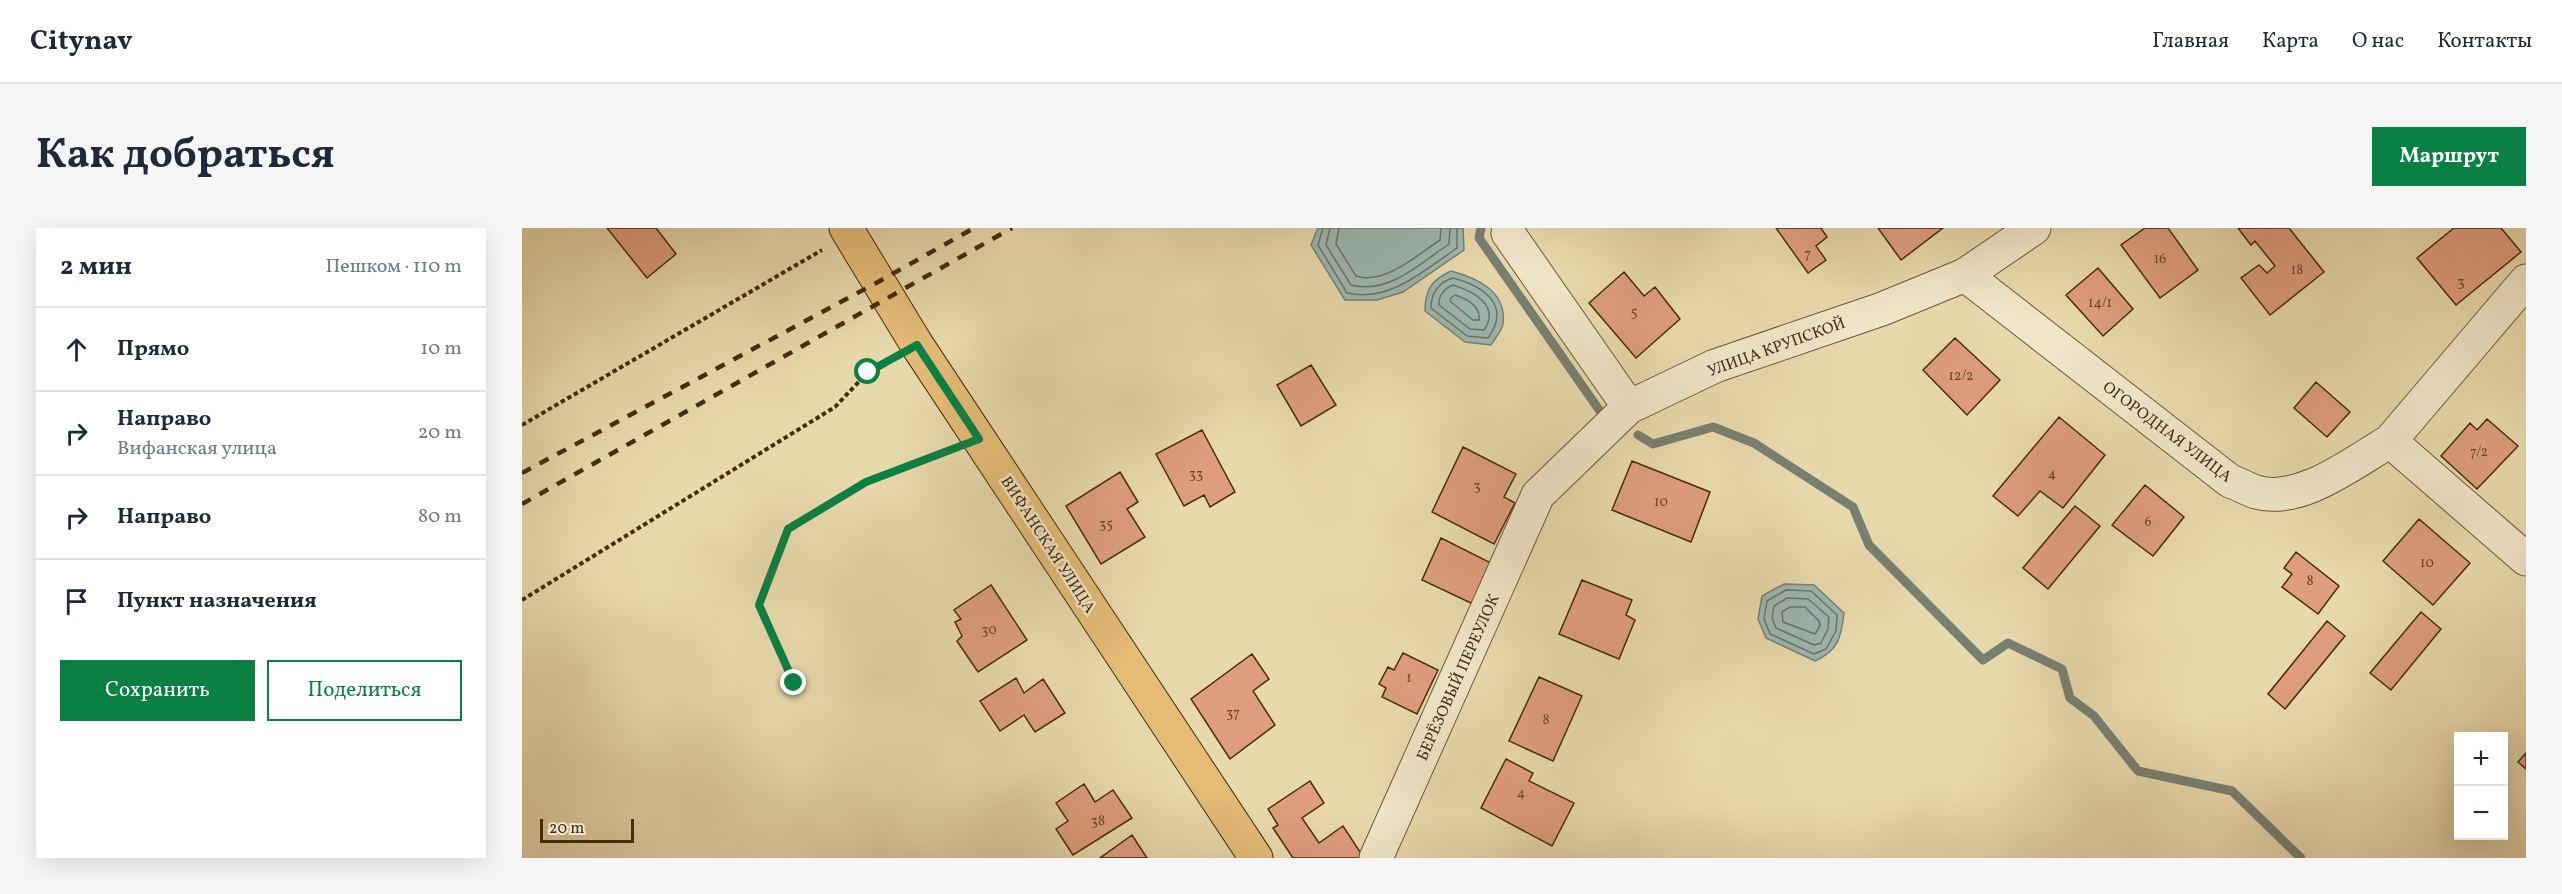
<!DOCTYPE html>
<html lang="ru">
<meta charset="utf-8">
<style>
body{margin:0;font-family:Vollkorn,serif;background:#f6f6f7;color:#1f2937}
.controls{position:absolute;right:18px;bottom:18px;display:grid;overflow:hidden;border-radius:0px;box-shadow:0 6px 24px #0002}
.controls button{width:54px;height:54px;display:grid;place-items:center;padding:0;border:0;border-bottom:2px solid #e0e1e3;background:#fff;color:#1f2937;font:30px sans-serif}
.scale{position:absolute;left:18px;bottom:15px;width:94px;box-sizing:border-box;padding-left:6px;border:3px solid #452d0d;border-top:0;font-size:16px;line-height:21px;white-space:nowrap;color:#452d0d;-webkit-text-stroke:4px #f0e6c9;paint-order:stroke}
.stop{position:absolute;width:18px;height:18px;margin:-14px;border:4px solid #0b8043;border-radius:50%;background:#fff}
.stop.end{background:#0b8043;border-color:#fff;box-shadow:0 2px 6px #0008}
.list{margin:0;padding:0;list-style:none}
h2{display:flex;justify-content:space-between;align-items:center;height:78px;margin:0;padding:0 24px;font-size:26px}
h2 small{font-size:20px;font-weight:400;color:#747a83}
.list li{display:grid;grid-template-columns:39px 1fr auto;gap:18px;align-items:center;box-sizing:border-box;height:84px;padding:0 24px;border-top:2px solid #e0e1e3}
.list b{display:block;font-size:22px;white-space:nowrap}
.list p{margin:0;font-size:20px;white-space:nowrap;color:#747a83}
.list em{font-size:20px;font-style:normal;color:#747a83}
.actions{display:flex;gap:12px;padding:18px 24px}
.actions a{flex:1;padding:14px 0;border:2px solid #0b8043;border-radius:0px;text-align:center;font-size:21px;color:#0b8043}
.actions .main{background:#0b8043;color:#fff}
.icon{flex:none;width:33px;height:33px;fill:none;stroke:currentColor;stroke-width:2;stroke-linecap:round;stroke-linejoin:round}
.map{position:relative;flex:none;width:2004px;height:630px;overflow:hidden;border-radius:0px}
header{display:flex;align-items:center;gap:36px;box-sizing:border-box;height:84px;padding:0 30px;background:#fff;border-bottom:2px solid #e0e1e3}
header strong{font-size:28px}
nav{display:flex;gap:33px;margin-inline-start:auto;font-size:21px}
.intro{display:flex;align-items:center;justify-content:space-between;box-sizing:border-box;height:144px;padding:0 36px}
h1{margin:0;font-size:42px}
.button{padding:15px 27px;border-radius:0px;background:#0b8043;color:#fff;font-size:21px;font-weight:700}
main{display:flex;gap:36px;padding:0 36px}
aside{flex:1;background:#fff;border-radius:0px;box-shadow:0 6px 24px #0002}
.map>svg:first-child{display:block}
.water{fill:#9ab8b3;stroke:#788071;stroke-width:1.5}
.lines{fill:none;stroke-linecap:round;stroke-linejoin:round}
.shore{stroke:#707260;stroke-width:1.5}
.stream{stroke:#788071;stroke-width:9}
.building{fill:#de9d7d;stroke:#452d0d;stroke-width:1.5}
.minor-casing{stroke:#6e5835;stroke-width:35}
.major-casing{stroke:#452d0d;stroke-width:35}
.path{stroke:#452d0d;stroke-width:4;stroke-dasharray:4.5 3;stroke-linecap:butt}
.minor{stroke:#f0e6c9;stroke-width:33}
.major{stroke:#e4bc76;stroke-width:33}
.rail{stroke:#452d0d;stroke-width:4.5;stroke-dasharray:10 10;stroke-linecap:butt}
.route{stroke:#0b8043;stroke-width:8}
.labels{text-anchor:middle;stroke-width:5;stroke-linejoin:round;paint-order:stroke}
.number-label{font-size:14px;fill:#6b4929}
.street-label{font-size:16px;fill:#452d0d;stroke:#f0e6c9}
</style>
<header>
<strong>Citynav</strong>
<nav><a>Главная</a><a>Карта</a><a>О нас</a><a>Контакты</a></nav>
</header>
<div class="intro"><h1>Как добраться</h1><a class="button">Маршрут</a></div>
<main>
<aside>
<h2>2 мин<small>Пешком · 110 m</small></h2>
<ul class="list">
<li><svg class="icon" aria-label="ahead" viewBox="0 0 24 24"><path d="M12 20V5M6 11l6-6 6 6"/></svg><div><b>Прямо</b></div><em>10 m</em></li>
<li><svg class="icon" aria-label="right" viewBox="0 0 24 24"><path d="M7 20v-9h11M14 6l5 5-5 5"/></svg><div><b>Направо</b><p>Вифанская улица</p></div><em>20 m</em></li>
<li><svg class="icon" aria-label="right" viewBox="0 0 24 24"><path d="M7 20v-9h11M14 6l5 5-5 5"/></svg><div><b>Направо</b></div><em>80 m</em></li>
<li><svg class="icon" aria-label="arrive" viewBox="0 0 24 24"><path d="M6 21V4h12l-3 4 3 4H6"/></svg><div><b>Пункт назначения</b></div></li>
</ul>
<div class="actions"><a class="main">Сохранить</a><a>Поделиться</a></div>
</aside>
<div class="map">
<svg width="2004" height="630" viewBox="0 0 2004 630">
<rect width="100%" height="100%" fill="#e8d9ac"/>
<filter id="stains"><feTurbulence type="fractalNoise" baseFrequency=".00333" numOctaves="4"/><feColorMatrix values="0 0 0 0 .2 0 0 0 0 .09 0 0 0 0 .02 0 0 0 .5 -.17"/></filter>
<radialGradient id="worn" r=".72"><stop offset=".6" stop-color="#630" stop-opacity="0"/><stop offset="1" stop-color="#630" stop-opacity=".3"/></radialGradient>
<!-- water -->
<path class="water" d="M796,0H941L942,22L881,64L855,72H823L789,17Z
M929,43C955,50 985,63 981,96C980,103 973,110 969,117L943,114L903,83C903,61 910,52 929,43Z
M1262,356L1292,357L1322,385C1319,409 1317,422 1293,433L1244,410L1236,391L1240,368Z"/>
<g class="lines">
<!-- shore -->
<path class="shore" d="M801,0L796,17L825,65C867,75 903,42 935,20V0
M808,0L804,17L829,57C866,67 899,35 927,16L928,0
M817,0L814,16L834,48C863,57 895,27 918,12L919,0
M931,50C961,58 990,77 966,110L945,108L909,80C909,65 917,54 931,50Z
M931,57C951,63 979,78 962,102L948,101L917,77C916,68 923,60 931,57Z
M933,67C945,71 959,78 957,92H951L929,74L928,71Z
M1264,362L1289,363L1315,387L1314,403L1304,421L1292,426L1248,406L1242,391L1245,373Z
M1265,370L1286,371L1307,389L1306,401L1299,415L1292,417L1254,400L1250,390L1252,378Z
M1268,379H1283L1297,393L1298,398L1293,406L1261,394L1260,384Z"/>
<!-- stream -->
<path class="stream" d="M959,0L957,10L1080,186
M1116,207L1131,216L1191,199L1232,215L1331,279L1347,317L1461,432L1486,415L1540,441L1548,470L1572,488L1616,543L1710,563L1779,630"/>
</g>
<!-- building -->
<path class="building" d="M85,0H134L154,26L125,50Z
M1254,0H1299L1305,9L1294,18L1304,32L1286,45Z
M1356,0H1421L1379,32Z
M1623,0H1646L1676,42L1638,70L1599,17Z
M1716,0H1767L1802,44L1748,87L1719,50L1737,37L1745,45L1753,38L1733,13L1729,17Z
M1932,0H1979L1999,24L1934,77L1895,30Z
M1576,40L1611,81L1581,108L1544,67Z
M1102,44L1122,68L1133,59L1158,91L1114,130L1067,75Z
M1433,110L1478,152L1445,187L1401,142Z
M789,137L814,177L779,198L755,157Z
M1794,154L1828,184L1805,209L1772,180Z
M1537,189L1583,227L1541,280L1518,263L1496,288L1471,268Z
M1965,191L1996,218L1955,261L1919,228L1948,195L1955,202Z
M680,202L713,264L688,279L682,267L662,278L634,226Z
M941,219L994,246L982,269L993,275L972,316L910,284Z
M1110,233L1188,264L1169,314L1090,282Z
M598,244L616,274L605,281L623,309L579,336L544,278Z
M1623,257L1662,289L1631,328L1590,297Z
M1553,278L1578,298L1526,361L1501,340Z
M1897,291L1948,335L1911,377L1861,333Z
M919,310L969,335L951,376L900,352Z
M1774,324L1817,358L1796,386L1760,359L1770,346L1762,340Z
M1060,352L1110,372L1104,387L1113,392L1097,431L1037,406Z
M469,357L505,412L456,444L435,413L440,408L433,394L439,391L432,382Z
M1899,384L1919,401L1869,462L1848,445Z
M1805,393L1823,408L1763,481L1746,466Z
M881,425L916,442L895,486L860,469L864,460L857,456L866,439L872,442Z
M730,426L747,451L731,463L753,497L708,531L669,471Z
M1017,449L1060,468L1031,533L987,513Z
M494,450L502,465L521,451L543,485L513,504L502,487L478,503L458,473Z
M2004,525V541L1996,534Z
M984,531L1011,545L1007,553L1052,575L1030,618L959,580Z
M788,553L802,575L780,590L797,615L821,598L842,630H771L751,600L756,597L746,581Z
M562,556L573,574L591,562L610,590L551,627L534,601L546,593L534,575Z
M610,607L625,630H578Z"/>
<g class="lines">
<!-- minor casing -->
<g class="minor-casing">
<path id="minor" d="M986,5L1107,179
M1443,47L1708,253C1717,256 1725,261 1734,264C1778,277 1832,234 1868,213L2004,331
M1868,213L2004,53
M854,630L1016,267L1107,179L1193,138L1360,81L1443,47L1512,0"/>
</g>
<!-- major casing -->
<g class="major-casing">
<path id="major" d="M324,0L395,117L734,630"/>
</g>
<!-- path -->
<path class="path" d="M0,197L300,22
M0,372L313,179L346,144L368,132
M272,455L237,377L266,301L344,254L426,223"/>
<!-- minor -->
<use href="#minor" class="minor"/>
<!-- major -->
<use href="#major" class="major"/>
<!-- rail -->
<path class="rail" d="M0,245L356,54L452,0
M0,276L490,0"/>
</g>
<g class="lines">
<!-- route -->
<path class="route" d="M272,455L237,377L266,301L344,254L457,211L395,117L346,144"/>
</g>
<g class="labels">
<!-- number labels -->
<g class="number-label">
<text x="1286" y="30">7</text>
<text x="1638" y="35">16</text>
<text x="1775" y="46">18</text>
<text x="1939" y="58">3</text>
<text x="1578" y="79">14/1</text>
<text x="1112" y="88">5</text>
<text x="1439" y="152">12/2</text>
<text x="1957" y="228">7/2</text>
<text x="674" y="250">33</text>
<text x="1530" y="250">4</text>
<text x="955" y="262">3</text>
<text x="1139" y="278">10</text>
<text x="1626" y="298">6</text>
<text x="584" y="300">35</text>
<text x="1905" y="339">10</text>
<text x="1788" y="357">8</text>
<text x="467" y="406">30</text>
<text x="887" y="454">1</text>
<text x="711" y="489">37</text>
<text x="1024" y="496">8</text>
<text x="999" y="569">4</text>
<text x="576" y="597">38</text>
</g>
<!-- street labels -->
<g class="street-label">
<text transform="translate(1254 118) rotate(-20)" y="6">УЛИЦА КРУПСКОЙ</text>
<text transform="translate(1646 203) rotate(37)" y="6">ОГОРОДНАЯ УЛИЦА</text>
<text transform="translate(527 316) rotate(57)" y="6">ВИФАНСКАЯ УЛИЦА</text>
<text transform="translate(935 449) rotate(-66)" y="6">БЕРЁЗОВЫЙ ПЕРЕУЛОК</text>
</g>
</g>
<rect width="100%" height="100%" filter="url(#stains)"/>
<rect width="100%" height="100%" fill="url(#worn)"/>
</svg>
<div class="controls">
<button>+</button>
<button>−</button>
</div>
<div class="scale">20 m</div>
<div class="stop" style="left:346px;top:144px"></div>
<div class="stop end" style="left:272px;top:455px"></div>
</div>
</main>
